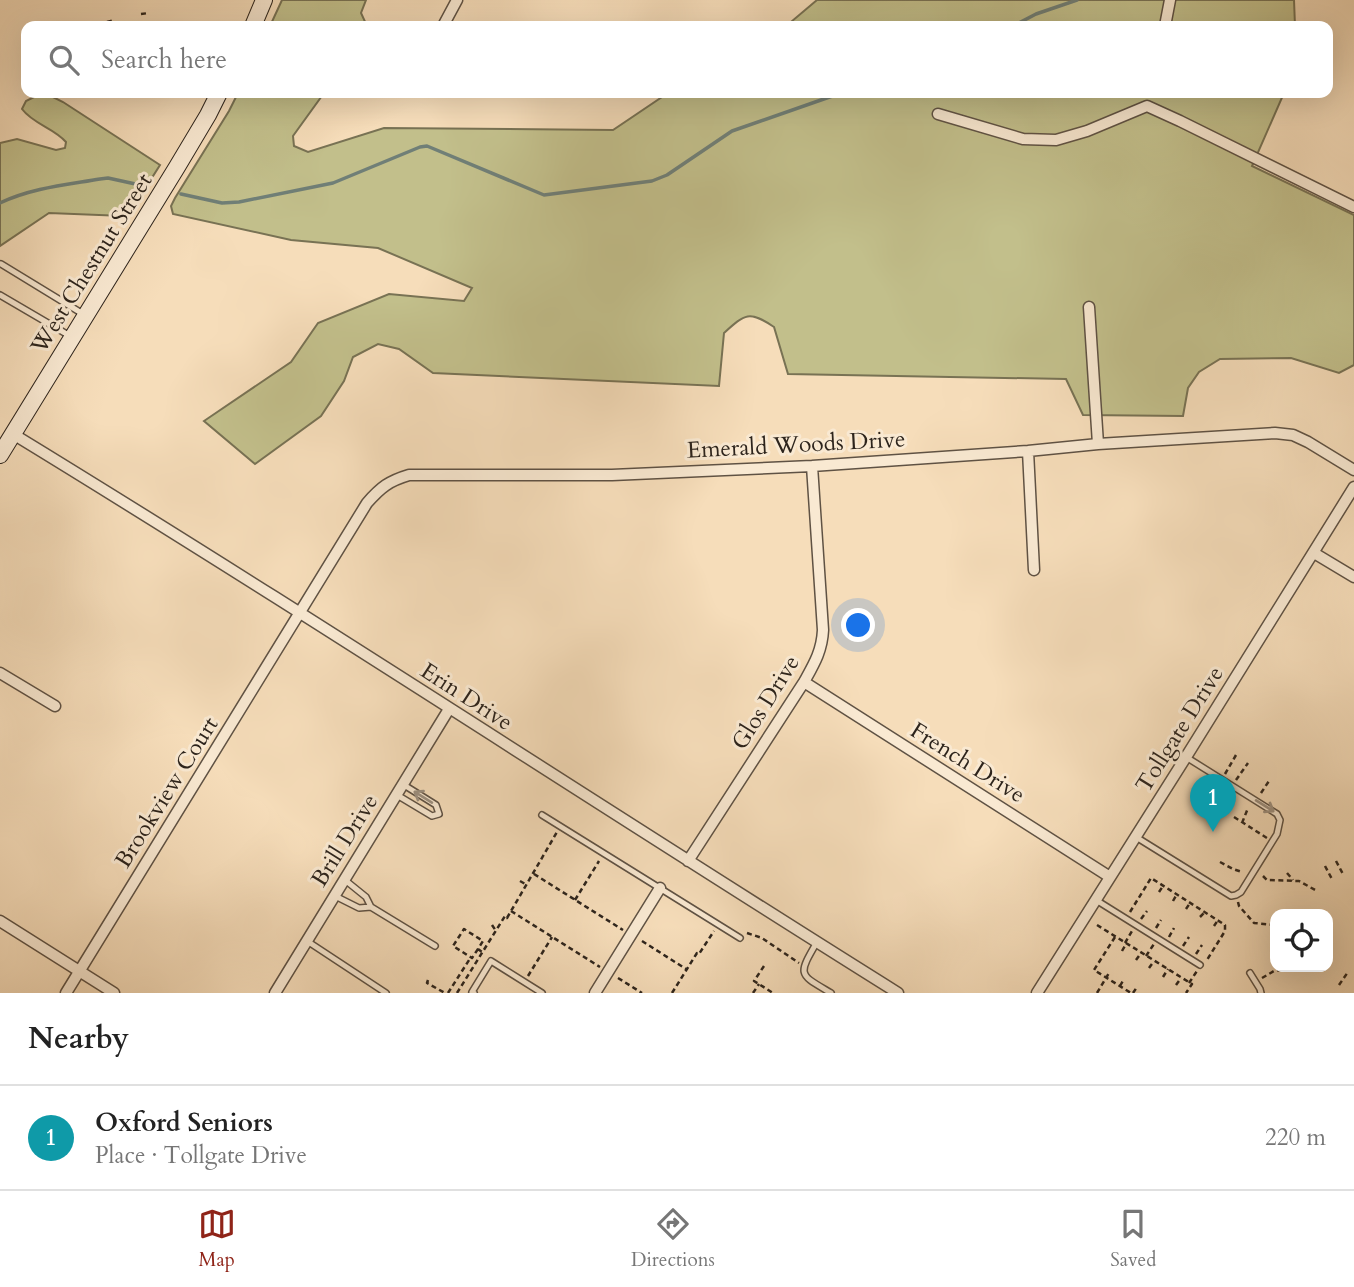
<!DOCTYPE html>
<meta charset="utf-8">
<style>
body{margin:0;font-family:Cardo,serif;background:#f2f2f2;color:#222}
.controls{position:absolute;right:21px;bottom:21px;display:grid;overflow:hidden;border-radius:14px;box-shadow:0 7px 28px #0002}
.controls button{width:63px;height:63px;display:grid;place-items:center;padding:0;border:0;border-bottom:2px solid #e0e0e0;background:#fff;color:#222;font:35px sans-serif}
.you{position:absolute;left:859px;top:626px;width:24px;height:24px;margin:-18px;border:5px solid #fff;border-radius:50%;background:#1a73e8;box-shadow:0 0 0 10px #1a73e833}
.badge{display:grid;place-items:center;width:46px;height:46px;border-radius:50%;background:#8f2418;color:#fff;font-size:23px;font-weight:700}
.pin{position:absolute;translate:-50% -58px;filter:drop-shadow(0 2px 4px #0008)}
.pin::after{content:'';position:absolute;top:37px;width:24px;height:21px;background:inherit;clip-path:polygon(0 0,100% 0,50% 100%)}
.list{margin:0;padding:0;list-style:none}
h2{display:flex;justify-content:space-between;align-items:center;height:91px;margin:0;padding:0 28px;font-size:30px}
h2 small{font-size:23px;font-weight:400;color:#767676}
.list li{display:grid;grid-template-columns:46px 1fr auto;gap:21px;align-items:center;box-sizing:border-box;height:105px;padding:0 28px;border-top:2px solid #e0e0e0}
.list b{display:block;font-size:26px;white-space:nowrap}
.list p{margin:0;font-size:23px;white-space:nowrap;color:#767676}
.list em{font-size:23px;font-style:normal;color:#767676}
.icon{flex:none;width:38px;height:38px;fill:none;stroke:currentColor;stroke-width:2;stroke-linecap:round;stroke-linejoin:round}
.map{position:relative;flex:none;width:1354px;height:993px;overflow:hidden}
.search{position:absolute;background:#fff;box-shadow:0 7px 28px #0002;left:21px;right:21px;top:21px;height:77px;display:flex;align-items:center;gap:18px;box-sizing:border-box;padding:0 24px;border-radius:14px;color:#767676;font-size:26px}
.sheet{height:196px;background:#fff}
nav{display:flex;justify-content:space-around;align-items:center;box-sizing:border-box;height:98px;border-top:2px solid #e0e0e0;background:#fff;font-size:19px;color:#767676}
nav a{display:grid;justify-items:center;gap:4px}
nav .on{color:#8f2418}
.map>svg:first-child{display:block}
.green{fill:#c2bf8b;stroke:#787254;stroke-width:2}
.lines{fill:none;stroke-linecap:round;stroke-linejoin:round}
.stream{stroke:#707f77;stroke-width:3.5}
.lane-casing{stroke:#5f5244;stroke-width:8}
.street-casing{stroke:#5f5244;stroke-width:13}
.secondary-casing{stroke:#2d241c;stroke-width:18}
.path{stroke:#2d241c;stroke-width:2.5;stroke-dasharray:5 3.5;stroke-linecap:butt}
.lane{stroke:#f9e9d2;stroke-width:5}
.street{stroke:#f9e9d2;stroke-width:10}
.secondary{stroke:#f9e9d2;stroke-width:16}
.oneway{stroke:#9d9080}
.labels{text-anchor:middle;stroke-width:6;stroke-linejoin:round;paint-order:stroke}
.street-label{font-size:23px;fill:#2d241c;stroke:#f9e9d2}
</style>
<div class="map">
<svg width="1354" height="993" viewBox="0 0 1354 993">
<rect width="100%" height="100%" fill="#f6ddba"/>
<filter id="stains"><feTurbulence type="fractalNoise" baseFrequency=".00286" numOctaves="4"/><feColorMatrix values="0 0 0 0 .2 0 0 0 0 .09 0 0 0 0 .02 0 0 0 .5 -.17"/></filter>
<radialGradient id="worn" r=".72"><stop offset=".6" stop-color="#630" stop-opacity="0"/><stop offset="1" stop-color="#630" stop-opacity=".3"/></radialGradient>
<!-- green -->
<path class="green" d="M282,0H366L361,13L367,26H270Z
M817,0H1294L1295,26H782L791,22Z
M238,93H324L293,136L294,146L308,152L384,128L613,130L668,93H1284L1252,166L1354,215V365L1339,373L1291,358L1220,359L1199,372L1188,388L1183,416L1083,415L1066,379L788,374L774,327C749,310 745,314 724,333L719,386L433,373L399,349L378,344L353,357L344,381L321,416L255,464L204,421L291,362L318,323L389,294L464,301L472,288L378,248L291,240L173,214L171,206L175,198L229,111Z
M36,96L53,97L63,102L160,165L134,206L124,216L49,213L0,246V143L17,139L56,150L65,148L66,142C54,128 33,124 22,109L26,101Z"/>
<g class="lines">
<!-- stream -->
<path class="stream" d="M1013,26L1036,14L1077,0
M181,194L222,203L239,202L333,183L420,147L427,146L544,195L652,181L667,175L732,131L841,93
M0,203C32,188 65,185 100,179L108,178L140,185"/>
<!-- lane casing -->
<g class="lane-casing">
<path id="lane" d="M1,264L83,314
M0,295L70,336
M397,795L432,816L439,814L436,805L404,785
M542,815L740,938
M1136,837L1231,896L1236,895L1241,892L1277,834L1280,820L1277,814L1186,757
M345,880L366,897L371,907L435,946
M335,896L359,908L371,907
M1096,900L1200,965
M307,941L386,993
M817,942C797,976 799,974 831,993
M1250,973L1260,989L1261,993
M474,993L472,992L491,961L542,993"/>
</g>
<!-- street casing -->
<g class="street-casing">
<path id="street" d="M443,26L457,0
M1165,26L1170,0
M938,114L1023,139L1056,140L1087,131L1147,106L1180,121L1354,207
M1089,307L1098,444
M13,434C311,616 602,808 898,993
M1028,451L1034,570
M1314,553L1354,577
M0,673L55,706
M804,682L1110,877
M688,861L804,682C814,664 822,651 823,630L812,466
M0,921L114,993
M66,993L367,503C381,487 389,481 409,475H612L812,466L1028,451L1098,444L1275,433L1293,435L1308,442L1354,470
M275,993L449,709
M595,993L660,888
M1037,993L1186,757L1354,487"/>
</g>
<!-- secondary casing -->
<g class="secondary-casing">
<path id="secondary" d="M253,26L264,0
M0,455L177,167L208,115L219,93"/>
</g>
<!-- path -->
<path class="path" d="M141,14L149,13
M107,22L114,20
M1225,774L1236,755
M1236,780L1248,763
M1261,793L1269,781
M1234,817L1267,838
M1242,823L1248,808
M1336,861L1344,876
M1220,862L1233,869L1242,872
M1325,866L1333,881
M1287,873L1293,880
M534,874L623,930
M1263,876L1267,880L1299,881L1317,891
M520,881L527,885
M1159,892L1163,886
M575,900L599,861
M1173,901L1177,894
M1238,902L1239,906L1254,923L1275,925
M1186,909L1190,903
M511,911L600,967
M1130,912L1151,878L1225,925V931L1207,960
M1200,917L1205,912
M1141,919L1147,911
M492,925L496,931
M1097,925L1192,984L1186,993
M1214,926L1218,920
M1156,928L1161,920
M747,933L762,938L799,963
M1115,937L1094,970L1131,993
M1169,937L1174,928
M642,941L686,969
M1125,943L1132,931
M1183,946L1189,937
M478,949L472,958L453,946L464,929L483,941L478,949L482,952
M1122,951L1126,944
M1196,954L1202,945
M1146,956L1154,944
M1136,960L1141,953
M764,966L754,981L773,993
M1149,968L1154,961
M528,976L552,937
M1163,977L1168,969
M618,978L642,993
M1262,978L1274,971L1302,967
M428,980L427,983L445,993
M1189,983L1197,971
M1176,985L1181,978
M1339,985L1348,972
M1120,986L1124,979
M448,993L471,957
M457,993L505,916L507,918L557,832
M672,993L697,953L699,954L714,931
M753,993L759,984
M1097,993L1109,973
M1133,993L1137,987"/>
<!-- lane -->
<use href="#lane" class="lane"/>
<!-- street -->
<use href="#street" class="street"/>
<!-- secondary -->
<use href="#secondary" class="secondary"/>
</g>
<!-- one-way arrows -->
<defs><path id="oneway-shaft" d="M-6 0H5M1.5-3L5.5 0L1.5 3" fill="none" stroke-width="1.6" stroke-linecap="round" stroke-linejoin="round" transform="scale(1.75)"/></defs>
<g class="oneway">
<use href="#oneway-shaft" transform="translate(423 797) rotate(-148)"/>
<use href="#oneway-shaft" transform="translate(1265 806) rotate(32)"/>
</g>
<g class="labels">
<!-- street labels -->
<g class="street-label">
<text transform="translate(91 263) rotate(-58)" y="8">West Chestnut Street</text>
<text transform="translate(796 444) rotate(-3)" y="8">Emerald Woods Drive</text>
<text transform="translate(467 696) rotate(33)" y="8">Erin Drive</text>
<text transform="translate(765 702) rotate(-58)" y="8">Glos Drive</text>
<text transform="translate(1179 729) rotate(-58)" y="8">Tollgate Drive</text>
<text transform="translate(968 762) rotate(32)" y="8">French Drive</text>
<text transform="translate(166 792) rotate(-58)" y="8">Brookview Court</text>
<text transform="translate(344 840) rotate(-58)" y="8">Brill Drive</text>
</g>
</g>
<rect width="100%" height="100%" filter="url(#stains)"/>
<rect width="100%" height="100%" fill="url(#worn)"/>
</svg>
<div class="controls">
<button><svg class="icon" aria-label="locate" viewBox="0 0 24 24"><circle cx="12" cy="12" r="6"/><path d="M12 2v4M12 18v4M2 12h4M18 12h4"/></svg></button>
</div>
<div class="you"></div>
<div class="pin badge" style="left:1213px;top:832px;background:#0f9aa8">1</div>
<div class="search"><svg class="icon" aria-label="search" viewBox="0 0 24 24"><circle cx="10" cy="10" r="6"/><path d="M15 15l6 6"/></svg>Search here</div>
</div>
<section class="sheet">
<h2>Nearby<small></small></h2>
<ul class="list">
<li><span class="badge" style="background:#0f9aa8">1</span><div><b>Oxford Seniors</b><p>Place · Tollgate Drive</p></div><em>220 m</em></li>
</ul>
</section>
<nav>
<a class="on"><svg class="icon" aria-label="map" viewBox="0 0 24 24"><path d="M3 6l6-2 6 2 6-2v14l-6 2-6-2-6 2zM9 4v14M15 6v14"/></svg>Map</a>
<a><svg class="icon" aria-label="directions" viewBox="0 0 24 24"><path d="M12 3l9 9-9 9-9-9zM9 14v-3h6M13 9l2 2-2 2"/></svg>Directions</a>
<a><svg class="icon" aria-label="saved" viewBox="0 0 24 24"><path d="M7 4h10v16l-5-4-5 4z"/></svg>Saved</a>
</nav>
